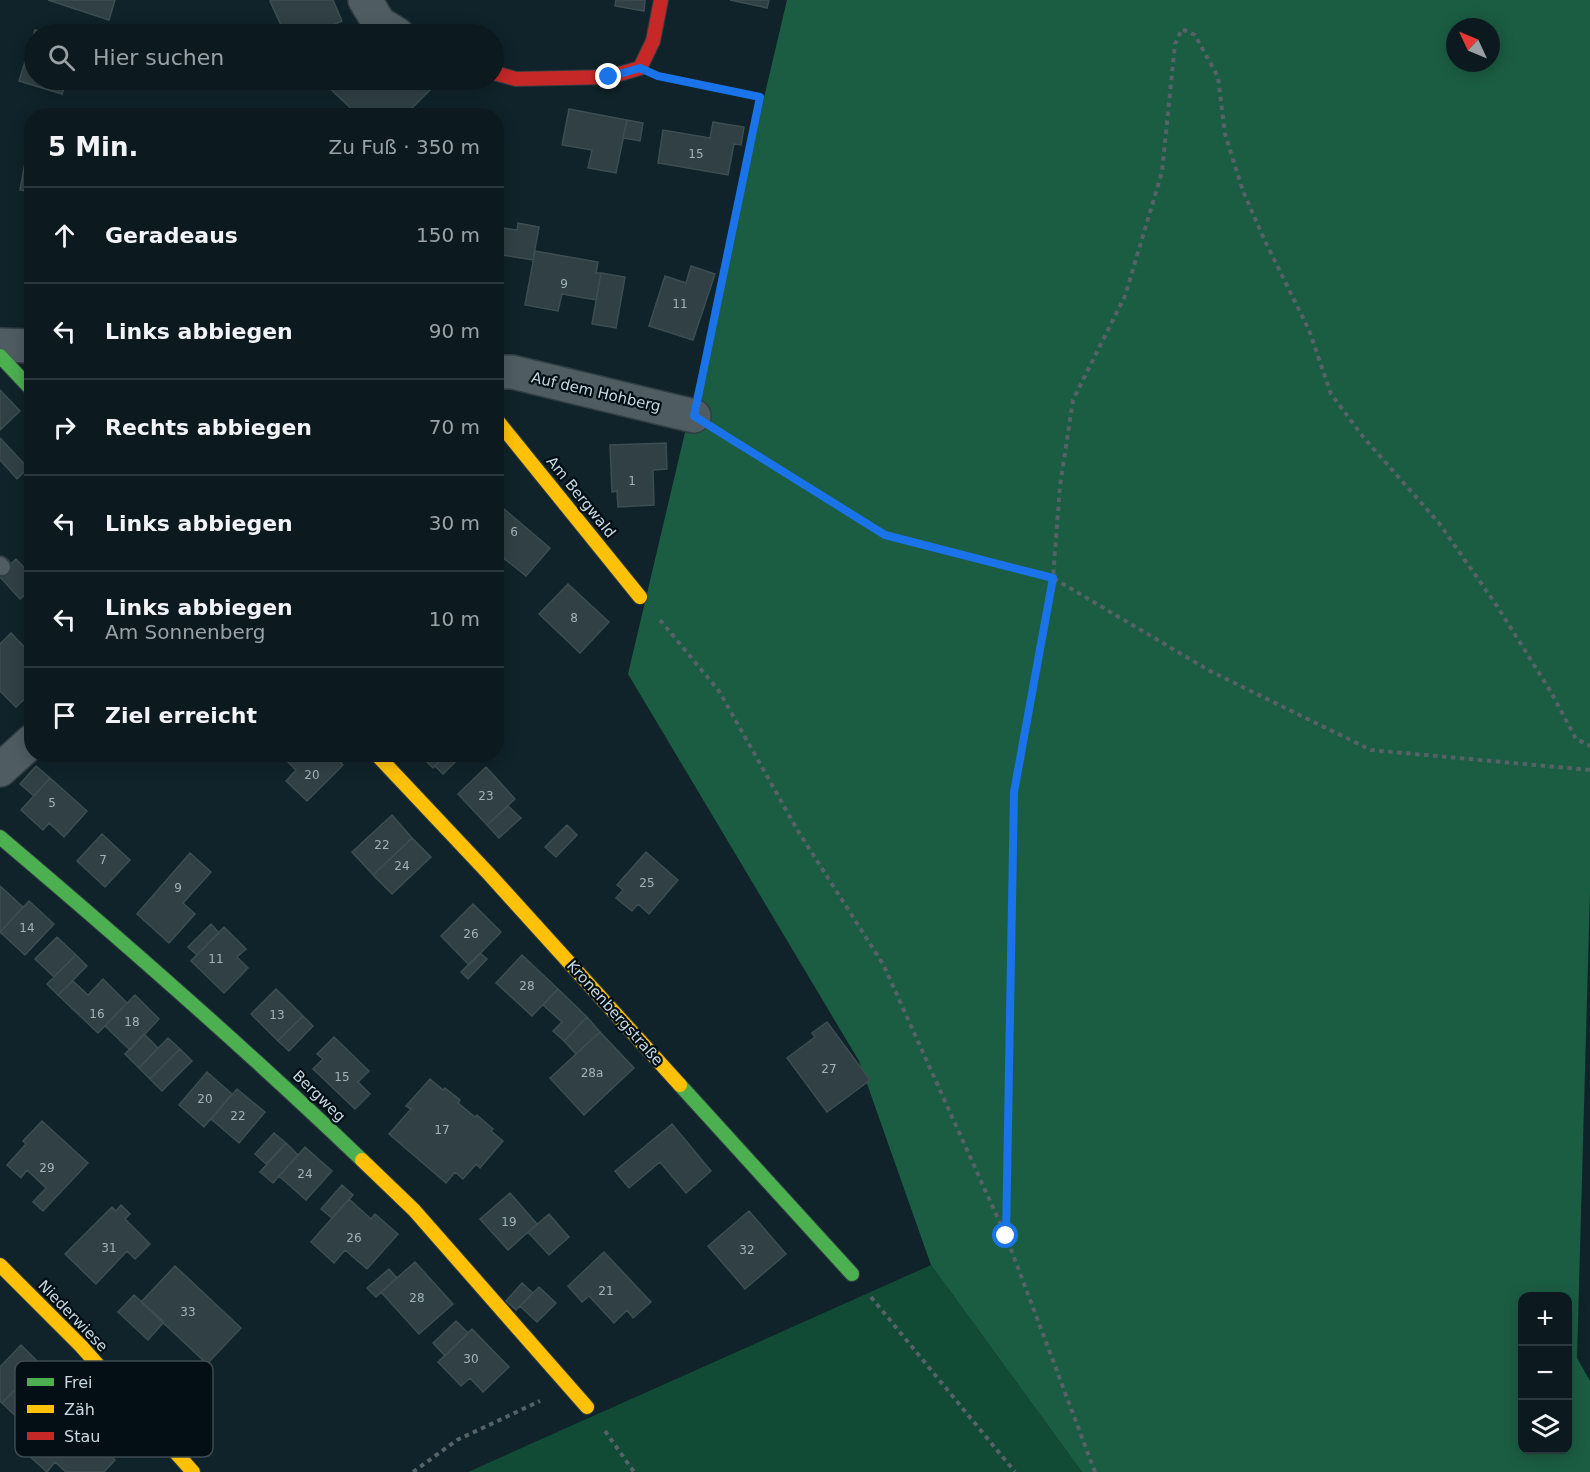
<!DOCTYPE html>
<html lang="de">
<meta charset="utf-8">
<style>
body{margin:0;font-family:"DejaVu Sans",sans-serif;background:#152329;color:#f1f3f6}
.controls{position:absolute;right:18px;bottom:18px;display:grid;overflow:hidden;border-radius:12px;box-shadow:0 3px 15px #0003}
.controls button{width:54px;height:54px;display:grid;place-items:center;padding:0;border:0;border-bottom:2px solid #2c383e;background:#0c1a20;color:#f1f3f6;font:30px sans-serif}
.compass{position:absolute;left:1446px;top:18px;width:54px;height:54px;border-radius:50%;background:#0c1a20;box-shadow:0 3px 15px #0003;rotate:314deg}
.stop{position:absolute;width:18px;height:18px;margin:-14px;border:4px solid #1a73e8;border-radius:50%;background:#fff}
.stop.end{background:#1a73e8;border-color:#fff;box-shadow:0 2px 6px #0008}
.list{margin:0;padding:0;list-style:none}
h2{display:flex;justify-content:space-between;align-items:center;height:78px;margin:0;padding:0 24px;font-size:26px}
h2 small{font-size:20px;font-weight:400;color:#9aa1a5}
.list li{display:grid;grid-template-columns:39px 1fr auto;gap:18px;align-items:center;box-sizing:border-box;height:96px;padding:0 24px;border-top:2px solid #2c383e}
.list b{display:block;font-size:22px;white-space:nowrap}
.list p{margin:0;font-size:20px;white-space:nowrap;color:#9aa1a5}
.list em{font-size:20px;font-style:normal;color:#9aa1a5}
.icon{flex:none;width:33px;height:33px;fill:none;stroke:currentColor;stroke-width:2;stroke-linecap:round;stroke-linejoin:round}
.map{position:relative;flex:none;width:1590px;height:1472px;overflow:hidden}
.search{position:absolute;background:#0c1a20;box-shadow:0 3px 15px #0003;left:24px;top:24px;width:480px;height:66px;display:flex;align-items:center;gap:15px;box-sizing:border-box;padding:0 21px;border-radius:33px;color:#9aa1a5;font-size:22px}
.panel{position:absolute;background:#0c1a20;box-shadow:0 3px 15px #0003;left:24px;top:108px;width:480px;height:654px;border-radius:24px}
.map>svg:first-child{display:block}
.green{fill:#114b35}
.forest{fill:#1b5d43;fill-rule:evenodd}
.building{fill:#304044;stroke:#3d4e52;stroke-width:1.5}
.lines{fill:none;stroke-linecap:round;stroke-linejoin:round}
.lane-casing{stroke:#313e43;stroke-width:20}
.street-casing{stroke:#313e43;stroke-width:36}
.fast-casing{stroke:#313e43;stroke-width:16}
.slow-casing{stroke:#313e43;stroke-width:16}
.jam-casing{stroke:#313e43;stroke-width:16}
.path{stroke:#566267;stroke-width:4;stroke-dasharray:4.5 4.5;stroke-linecap:butt}
.lane{stroke:#4f5d63;stroke-width:16}
.street{stroke:#4f5d63;stroke-width:33}
.fast{stroke:#4caf50;stroke-width:14}
.slow{stroke:#ffc107;stroke-width:14}
.jam{stroke:#c62828;stroke-width:14}
.route{stroke:#1a73e8;stroke-width:8}
.labels{text-anchor:middle;stroke-width:4.5;stroke-linejoin:round;paint-order:stroke}
.number-label{font-size:12px;fill:#a0b2ba}
.street-label{font-size:15px;fill:#c6d8e1;stroke:#030f15}
.key{fill:#030f15;stroke:#3e4b52;stroke-width:1.5}
.key-label{font-size:16px;fill:#c6d8e1}
</style>
<div class="map">
<svg width="1590" height="1472" viewBox="0 0 1590 1472">
<rect width="100%" height="100%" fill="#10232a"/>
<!-- green -->
<path class="green" d="M931,1265L1082,1472H468Z"/>
<!-- forest -->
<path class="forest" d="M787,0H1590V891L1577,1358L1590,1381V1472H1082L931,1265L859,1061L628,674ZM1455,27H1491V63H1455ZM1522,1296H1568V1450H1522Z"/>
<!-- building -->
<path class="building" d="M48,0H115L109,20Z
M272,0H333L342,21L311,34H285L270,1Z
M616,0H645L644,11L615,6Z
M730,0H769L767,8Z
M35,30L51,34H34V80H67L62,94L19,81Z
M325,80H421L431,89L404,116H359L323,82Z
M569,109L627,120L616,173L588,168L592,150L562,145Z
M627,120L643,123L640,141L623,138Z
M713,122L744,127L741,145L734,144L728,175L658,163L663,130L710,138Z
M30,136H32V192L20,190Z
M518,223L539,227L533,260L496,254V227L517,230Z
M31,234H32V273L25,272Z
M535,251L598,262L596,273H601L596,300L562,294L558,311L525,305Z
M691,266L715,274L693,340L649,326L665,276L686,283Z
M601,273L625,277L616,328L592,324Z
M0,390L20,411L0,430Z
M0,438L28,468L17,479L0,460Z
M666,443L667,469L653,470L654,505L618,507L617,491L612,492L610,445Z
M504,509L550,548L526,576L496,552V517Z
M16,559L32,576V589L20,599L0,577V574Z
M568,584L609,622L580,653L539,614Z
M11,633L32,655V692L16,707L0,691V644Z
M293,754H332L343,765L307,801L286,781L296,770L287,761Z
M419,754H446L433,768Z
M446,754L462,755L443,774L435,766Z
M36,766L50,778L34,796L20,784Z
M486,767L515,799L487,825L458,794Z
M50,778L87,811L64,837L49,823L43,830L21,810Z
M508,806L521,818L499,838L487,825Z
M392,815L412,838L373,875L352,852Z
M567,825L577,835L556,857L545,847Z
M102,834L130,860L105,887L77,861Z
M412,838L431,857L392,894L373,875Z
M646,852L678,880L649,914L638,904L632,911L616,898L623,890L617,885Z
M190,853L211,872L183,903L195,914L169,943L137,914Z
M0,886L23,907L0,932Z
M29,901L54,924L25,955L0,932Z
M473,904L501,932L469,965L441,936Z
M211,924L219,933L197,955L188,947Z
M224,927L246,949L237,957L248,968L224,993L191,961Z
M57,937L76,955L54,977L35,959Z
M480,953L487,959L468,979L461,972Z
M76,955L87,966L58,995L47,984Z
M522,955L558,989L532,1016L496,983Z
M103,979L127,1003L98,1033L58,995L73,981L88,995Z
M276,989L303,1016L278,1041L251,1014Z
M558,989L587,1017L564,1041L553,1031L562,1022L543,1005Z
M135,995L159,1019L130,1050L105,1026Z
M303,1016L313,1026L289,1051L278,1041Z
M587,1017L600,1032L576,1054L564,1041Z
M827,1022L870,1080L827,1112L787,1058L815,1037L812,1033Z
M600,1032L634,1068L584,1115L550,1078Z
M144,1034L158,1048L139,1068L125,1054Z
M334,1037L369,1071L358,1082L370,1094L355,1109L313,1069L323,1059L317,1054Z
M168,1038L180,1049L150,1079L139,1068Z
M180,1049L192,1061L162,1091L150,1079Z
M207,1072L232,1094L204,1127L179,1105Z
M430,1079L443,1090L445,1088L460,1100L458,1103L475,1117L477,1115L493,1129L491,1131L503,1141L480,1168L476,1164L463,1179L455,1172L446,1183L389,1134L411,1109L406,1106Z
M237,1089L265,1112L239,1143L211,1119Z
M42,1121L88,1163L43,1211L33,1202L46,1188L27,1170L21,1178L7,1165L26,1144L23,1141Z
M672,1124L711,1171L686,1193L660,1162L629,1188L615,1171Z
M274,1133L286,1143L266,1164L255,1154Z
M286,1143L298,1155L273,1183L260,1172Z
M305,1147L332,1171L306,1200L279,1176Z
M342,1185L353,1195L332,1218L321,1209Z
M510,1193L537,1224L508,1250L480,1219Z
M349,1199L371,1219L375,1214L398,1234L367,1269L345,1250L334,1263L311,1242Z
M121,1205L130,1214L125,1219L150,1244L135,1259L127,1251L96,1284L65,1254L112,1207L116,1211Z
M749,1211L786,1254L745,1289L708,1246Z
M549,1214L569,1237L549,1255L528,1232Z
M604,1252L651,1302L633,1318L627,1310L614,1323L589,1296L582,1302L568,1286Z
M415,1262L453,1304L419,1334L381,1292Z
M175,1266L241,1328L207,1364L141,1302Z
M389,1269L397,1278L376,1297L367,1288Z
M522,1283L533,1293L516,1310L506,1301Z
M539,1287L556,1303L537,1322L520,1306Z
M134,1295L164,1322L148,1340L118,1312Z
M456,1321L468,1333L445,1356L433,1343Z
M472,1329L509,1367L483,1392L470,1378L461,1386L438,1362Z
M21,1345L40,1364L2,1403L0,1401V1367Z
M40,1364L59,1382L22,1422L2,1403Z
M69,1419L115,1460L104,1472H66L55,1462L47,1472L26,1453L54,1423L60,1429Z"/>
<g class="lines">
<!-- lane casing -->
<g class="lane-casing">
<path id="lane" d="M0,565L2,567"/>
</g>
<!-- street casing -->
<g class="street-casing">
<path id="street" d="M365,0L379,23L397,34
M0,345L32,346
M496,372H512L694,416
M0,770L32,741"/>
</g>
<!-- fast casing -->
<g class="fast-casing">
<path id="fast" d="M0,356L32,390
M0,837C124,942 245,1048 362,1160
M680,1085L852,1274"/>
</g>
<!-- slow casing -->
<g class="slow-casing">
<path id="slow" d="M496,419L640,597
M376,754L489,874L680,1085
M362,1160L414,1210L587,1407
M0,1265L81,1346L193,1472"/>
</g>
<!-- jam casing -->
<g class="jam-casing">
<path id="jam" d="M494,73L516,79L609,77L640,68L653,41L661,0"/>
</g>
<!-- path -->
<path class="path" d="M668,78L760,97L701,386
M720,432L885,535L1053,578L1210,671L1371,750L1590,770
M660,620L719,691L798,831L883,964L1005,1234
M871,1297L1015,1472
M605,1431L634,1472
M413,1472L457,1440L540,1401
M1095,1472L1006,1236L1014,792L1053,578L1060,486L1073,400L1125,296L1162,172L1175,44L1182,29L1195,35L1218,77L1225,134L1243,191L1264,239L1309,330L1331,394L1364,438L1439,523L1497,606L1551,692L1576,739L1590,746"/>
<!-- lane -->
<use href="#lane" class="lane"/>
<!-- street -->
<use href="#street" class="street"/>
<!-- fast -->
<use href="#fast" class="fast"/>
<!-- slow -->
<use href="#slow" class="slow"/>
<!-- jam -->
<use href="#jam" class="jam"/>
</g>
<g class="lines">
<!-- route -->
<path class="route" d="M609,77L640,68L658,76L760,97L694,416L885,535L1053,578L1014,792L1006,1236"/>
</g>
<g class="labels">
<!-- number labels -->
<g class="number-label">
<text x="696" y="158">15</text>
<text x="564" y="288">9</text>
<text x="680" y="308">11</text>
<text x="632" y="485">1</text>
<text x="514" y="536">6</text>
<text x="574" y="622">8</text>
<text x="312" y="779">20</text>
<text x="486" y="800">23</text>
<text x="52" y="807">5</text>
<text x="382" y="849">22</text>
<text x="103" y="864">7</text>
<text x="402" y="870">24</text>
<text x="647" y="887">25</text>
<text x="178" y="892">9</text>
<text x="27" y="932">14</text>
<text x="471" y="938">26</text>
<text x="216" y="963">11</text>
<text x="527" y="990">28</text>
<text x="97" y="1018">16</text>
<text x="277" y="1019">13</text>
<text x="132" y="1026">18</text>
<text x="829" y="1073">27</text>
<text x="592" y="1077">28a</text>
<text x="342" y="1081">15</text>
<text x="205" y="1103">20</text>
<text x="238" y="1120">22</text>
<text x="442" y="1134">17</text>
<text x="47" y="1172">29</text>
<text x="305" y="1178">24</text>
<text x="509" y="1226">19</text>
<text x="354" y="1242">26</text>
<text x="109" y="1252">31</text>
<text x="747" y="1254">32</text>
<text x="606" y="1295">21</text>
<text x="417" y="1302">28</text>
<text x="188" y="1316">33</text>
<text x="471" y="1363">30</text>
</g>
<!-- street labels -->
<g class="street-label">
<text transform="translate(596 392) rotate(13)" y="5">Auf dem Hohberg</text>
<text transform="translate(581 497) rotate(51)" y="5">Am Bergwald</text>
<text transform="translate(615 1013) rotate(48)" y="5">Kronenbergstraße</text>
<text transform="translate(319 1096) rotate(44)" y="5">Bergweg</text>
<text transform="translate(73 1316) rotate(46)" y="5">Niederwiese</text>
</g>
</g>
<!-- legend -->
<rect x="15" y="1361" width="198" height="96" rx="9" class="key"/>
<rect x="27" y="1378" width="27" height="8" fill="#4caf50"/>
<rect x="27" y="1405" width="27" height="8" fill="#ffc107"/>
<rect x="27" y="1432" width="27" height="8" fill="#c62828"/>
<g class="key-label">
<text x="64" y="1388">Frei</text>
<text x="64" y="1415">Zäh</text>
<text x="64" y="1442">Stau</text>
</g>
</svg>
<div class="controls">
<button>+</button>
<button>−</button>
<button><svg class="icon" aria-label="layers" viewBox="0 0 24 24"><path d="M12 4l9 5-9 5-9-5zM3 14l9 5 9-5"/></svg></button>
</div>
<svg class="compass" viewBox="-18 -18 36 36"><path d="M0-13l5 13h-10z" fill="#e53935"/><path d="M0 13l5-13h-10z" fill="#9aa1a5"/></svg>
<div class="stop" style="left:1006px;top:1236px"></div>
<div class="stop end" style="left:609px;top:77px"></div>
<div class="search"><svg class="icon" aria-label="search" viewBox="0 0 24 24"><circle cx="10" cy="10" r="6"/><path d="M15 15l6 6"/></svg>Hier suchen</div>
<section class="panel">
<h2>5 Min.<small>Zu Fuß · 350 m</small></h2>
<ul class="list">
<li><svg class="icon" aria-label="ahead" viewBox="0 0 24 24"><path d="M12 20V5M6 11l6-6 6 6"/></svg><div><b>Geradeaus</b></div><em>150 m</em></li>
<li><svg class="icon" aria-label="left" viewBox="0 0 24 24"><path d="M17 20v-9H6M10 6l-5 5 5 5"/></svg><div><b>Links abbiegen</b></div><em>90 m</em></li>
<li><svg class="icon" aria-label="right" viewBox="0 0 24 24"><path d="M7 20v-9h11M14 6l5 5-5 5"/></svg><div><b>Rechts abbiegen</b></div><em>70 m</em></li>
<li><svg class="icon" aria-label="left" viewBox="0 0 24 24"><path d="M17 20v-9H6M10 6l-5 5 5 5"/></svg><div><b>Links abbiegen</b></div><em>30 m</em></li>
<li><svg class="icon" aria-label="left" viewBox="0 0 24 24"><path d="M17 20v-9H6M10 6l-5 5 5 5"/></svg><div><b>Links abbiegen</b><p>Am Sonnenberg</p></div><em>10 m</em></li>
<li><svg class="icon" aria-label="arrive" viewBox="0 0 24 24"><path d="M6 21V4h12l-3 4 3 4H6"/></svg><div><b>Ziel erreicht</b></div></li>
</ul>
</section>
</div>
